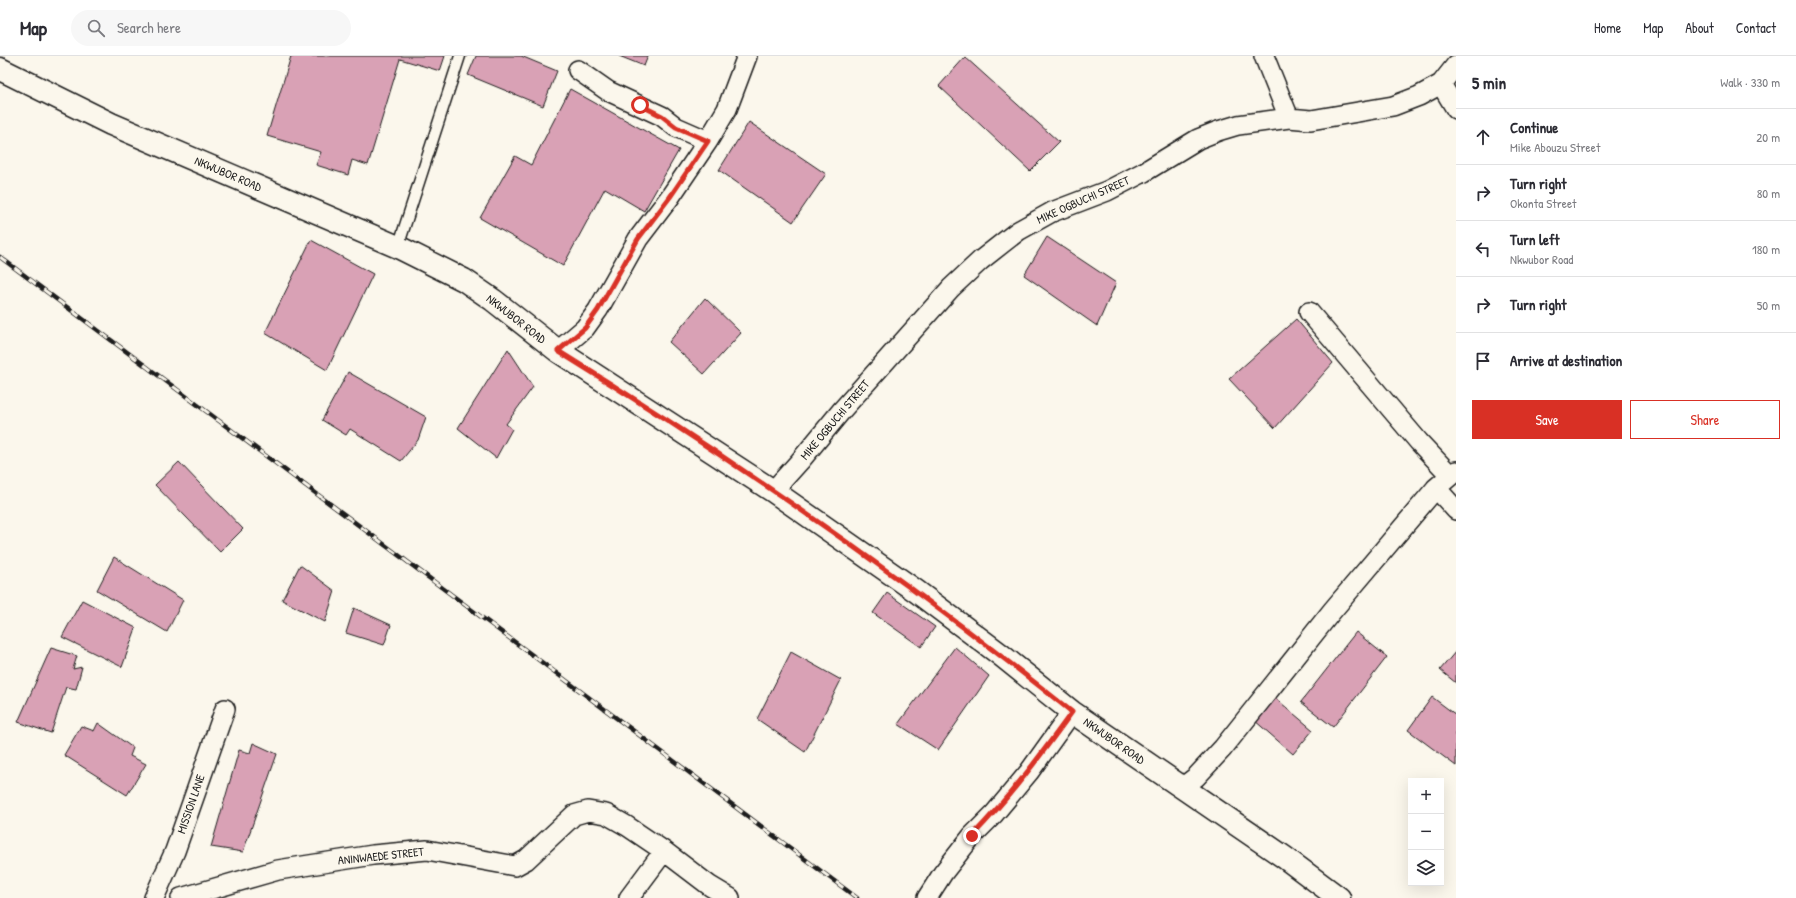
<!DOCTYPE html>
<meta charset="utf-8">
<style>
body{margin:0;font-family:"Patrick Hand",sans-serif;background:#f7f7f7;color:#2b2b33}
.controls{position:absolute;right:12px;bottom:12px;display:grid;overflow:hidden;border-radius:0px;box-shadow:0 4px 16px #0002}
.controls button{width:36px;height:36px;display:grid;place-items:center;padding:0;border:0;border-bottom:1px solid #e1e1e2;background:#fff;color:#2b2b33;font:20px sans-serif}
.stop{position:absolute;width:12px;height:12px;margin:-9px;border:3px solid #d93025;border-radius:50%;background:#fff}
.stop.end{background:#d93025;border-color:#fff;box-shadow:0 1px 4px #0008}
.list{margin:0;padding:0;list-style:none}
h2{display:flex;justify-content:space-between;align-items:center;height:52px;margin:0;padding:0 16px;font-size:17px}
h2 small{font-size:13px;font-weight:400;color:#7c7c81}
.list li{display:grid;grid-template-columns:26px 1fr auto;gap:12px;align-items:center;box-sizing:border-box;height:56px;padding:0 16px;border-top:1px solid #e1e1e2}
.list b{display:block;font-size:15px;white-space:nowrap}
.list p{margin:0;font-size:13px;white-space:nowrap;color:#7c7c81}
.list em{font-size:13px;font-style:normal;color:#7c7c81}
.actions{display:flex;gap:8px;padding:12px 16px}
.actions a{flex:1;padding:9px 0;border:1px solid #d93025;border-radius:0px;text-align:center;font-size:14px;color:#d93025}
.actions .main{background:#d93025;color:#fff}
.icon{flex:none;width:22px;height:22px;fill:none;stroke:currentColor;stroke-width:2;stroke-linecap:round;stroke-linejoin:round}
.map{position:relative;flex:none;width:1456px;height:842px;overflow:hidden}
header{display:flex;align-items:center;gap:24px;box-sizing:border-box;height:56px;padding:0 20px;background:#fff;border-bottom:1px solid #e1e1e2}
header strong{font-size:19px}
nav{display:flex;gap:22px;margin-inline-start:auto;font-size:14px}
.search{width:280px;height:36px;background:#f7f7f7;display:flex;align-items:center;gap:10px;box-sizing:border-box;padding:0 14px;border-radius:22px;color:#7c7c81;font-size:15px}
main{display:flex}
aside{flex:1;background:#fff}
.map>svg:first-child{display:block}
.building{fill:#d9a1b5;stroke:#1c1c1c}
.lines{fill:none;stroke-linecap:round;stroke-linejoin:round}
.lane-casing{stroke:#1c1c1c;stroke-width:13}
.street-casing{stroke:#1c1c1c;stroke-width:22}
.secondary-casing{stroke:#1c1c1c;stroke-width:25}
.lane{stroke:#fbf7ec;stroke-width:10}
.street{stroke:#fbf7ec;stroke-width:19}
.secondary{stroke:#fbf7ec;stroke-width:22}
.rail-casing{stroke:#1c1c1c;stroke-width:4.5}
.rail{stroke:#fbf7ec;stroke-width:3;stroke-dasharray:9;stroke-linecap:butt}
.route{stroke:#d93025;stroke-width:5}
.labels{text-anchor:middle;stroke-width:3;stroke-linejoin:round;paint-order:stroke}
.street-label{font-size:12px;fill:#1c1c1c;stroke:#fbf7ec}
</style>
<header>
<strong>Map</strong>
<div class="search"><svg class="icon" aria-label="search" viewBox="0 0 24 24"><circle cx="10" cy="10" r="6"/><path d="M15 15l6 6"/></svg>Search here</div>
<nav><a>Home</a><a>Map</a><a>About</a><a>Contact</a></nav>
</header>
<main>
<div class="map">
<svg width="1456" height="842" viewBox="0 0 1456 842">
<rect width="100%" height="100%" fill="#fbf7ec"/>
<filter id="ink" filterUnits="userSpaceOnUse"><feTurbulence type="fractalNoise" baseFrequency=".025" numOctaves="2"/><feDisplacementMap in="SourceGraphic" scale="8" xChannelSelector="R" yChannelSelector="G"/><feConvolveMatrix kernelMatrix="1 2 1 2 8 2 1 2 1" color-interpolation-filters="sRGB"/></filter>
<g filter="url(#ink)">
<!-- building -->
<path class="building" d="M291,0H445L440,15L400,3L368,109L352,104L348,119L316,109L321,96L267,80Z
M476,0H521L557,15L543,50L468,19Z
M619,0H648L644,10Z
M965,1L1059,86L1030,115L939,30Z
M570,33L679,94L644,155L605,132L563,210L480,162L515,100L531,109Z
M749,66L826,118L793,166L719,114Z
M1047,181L1116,227L1097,270L1024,219Z
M311,184L373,218L327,314L265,277Z
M705,242L741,277L704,318L669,286Z
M1296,263L1333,307L1275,372L1229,323Z
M508,293L533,331L506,368L512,373L496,402L458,372Z
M348,316L426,361L418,384L401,405L350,373L346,379L322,364Z
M179,406L243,473L220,496L155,429Z
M114,501L183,544L167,576L97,534Z
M300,509L335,535L325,566L282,544Z
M887,537L935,571L921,591L873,557Z
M82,544L136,572L122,611L62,581Z
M354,552L391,569L384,589L346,577Z
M1356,576L1387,601L1333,671L1301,646Z
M955,591L989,620L938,694L898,668Z
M51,592L77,600L73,613L82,611L76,633L66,631L51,677L18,666Z
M1456,595V627L1440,614Z
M791,596L841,624L805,696L757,663Z
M1274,641L1313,674L1293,698L1254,664Z
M1432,641L1456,659V710L1408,674Z
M98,667L133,692L130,700L146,708L127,739L64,699L81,670L94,675Z
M253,687L277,698L243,796L211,791L239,694L250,697Z"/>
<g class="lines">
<!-- lane casing -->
<g class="lane-casing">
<path id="lane" d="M398,191L460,0"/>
</g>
<!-- street casing -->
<g class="street-casing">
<path id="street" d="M1264,0L1289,62
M578,14L608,35L662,60L676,71L708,85
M1441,28L1456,53
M1309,256L1419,386L1450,419
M558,295L585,272L598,254L638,183L670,141L708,85L727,53L747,0
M1436,432L1456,454
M773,435L800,405L842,354L951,232L981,204L1018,175L1052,156L1107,135L1144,116L1198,83L1218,75L1238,69L1289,62L1311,64L1393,50L1419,40L1441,28L1456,9
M1182,732L1196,721L1223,692L1332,555L1436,432L1456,415
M154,842L175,795L225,653
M181,842L278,814L373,799L427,794L515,810L526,804L574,759L588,755L606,758L627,770L664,795L710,830L730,842
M629,842L664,795
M927,842L943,817L972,780L994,758L1029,716L1072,656"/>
</g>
<!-- secondary casing -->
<g class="secondary-casing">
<path id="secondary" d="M0,13L111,68L398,191L464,224L493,244L558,295L773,435L916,535L1001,599L1072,656L1284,801L1339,842"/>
</g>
<!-- lane -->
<use href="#lane" class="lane"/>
<!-- street -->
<use href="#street" class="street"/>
<!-- secondary -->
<use href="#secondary" class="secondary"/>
<!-- rail casing -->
<g class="rail-casing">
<path id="rail" d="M0,201L857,842"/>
</g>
<!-- rail -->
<use href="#rail" class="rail"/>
</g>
</g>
<g class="lines" filter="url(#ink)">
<!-- route -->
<path class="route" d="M640,49L662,60L676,71L708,85L670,141L638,183L598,254L585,272L558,295C736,405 909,525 1072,656C1041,699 1009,742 972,780"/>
</g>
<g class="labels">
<!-- street labels -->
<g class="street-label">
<text transform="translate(228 118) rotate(23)" y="4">NKWUBOR ROAD</text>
<text transform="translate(1083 144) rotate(-24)" y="4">MIKE OGBUCHI STREET</text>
<text transform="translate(516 263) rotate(38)" y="4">NKWUBOR ROAD</text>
<text transform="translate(835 364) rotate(-50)" y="4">MIKE OGBUCHI STREET</text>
<text transform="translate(1114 685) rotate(35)" y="4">NKWUBOR ROAD</text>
<text transform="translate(191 748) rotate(-71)" y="4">MISSION LANE</text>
<text transform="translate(381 800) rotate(-6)" y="4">ANINWAEDE STREET</text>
</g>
</g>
</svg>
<div class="controls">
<button>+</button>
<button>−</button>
<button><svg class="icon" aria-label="layers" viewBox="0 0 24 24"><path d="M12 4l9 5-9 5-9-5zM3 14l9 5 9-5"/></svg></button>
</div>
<div class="stop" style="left:640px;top:49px"></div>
<div class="stop end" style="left:972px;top:780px"></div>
</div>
<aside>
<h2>5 min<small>Walk · 330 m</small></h2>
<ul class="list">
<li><svg class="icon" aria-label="ahead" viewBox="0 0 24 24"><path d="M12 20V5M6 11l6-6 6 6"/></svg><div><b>Continue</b><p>Mike Abouzu Street</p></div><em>20 m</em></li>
<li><svg class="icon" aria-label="right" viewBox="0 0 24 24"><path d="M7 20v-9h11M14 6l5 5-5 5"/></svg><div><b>Turn right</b><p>Okonta Street</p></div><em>80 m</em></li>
<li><svg class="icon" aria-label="left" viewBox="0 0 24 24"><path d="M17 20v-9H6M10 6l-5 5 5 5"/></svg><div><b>Turn left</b><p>Nkwubor Road</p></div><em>180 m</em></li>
<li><svg class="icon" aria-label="right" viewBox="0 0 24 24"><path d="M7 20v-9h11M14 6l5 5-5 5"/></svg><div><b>Turn right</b></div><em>50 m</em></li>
<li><svg class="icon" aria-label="arrive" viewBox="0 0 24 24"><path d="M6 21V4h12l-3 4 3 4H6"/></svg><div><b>Arrive at destination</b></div></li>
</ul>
<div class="actions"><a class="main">Save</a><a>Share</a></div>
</aside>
</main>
